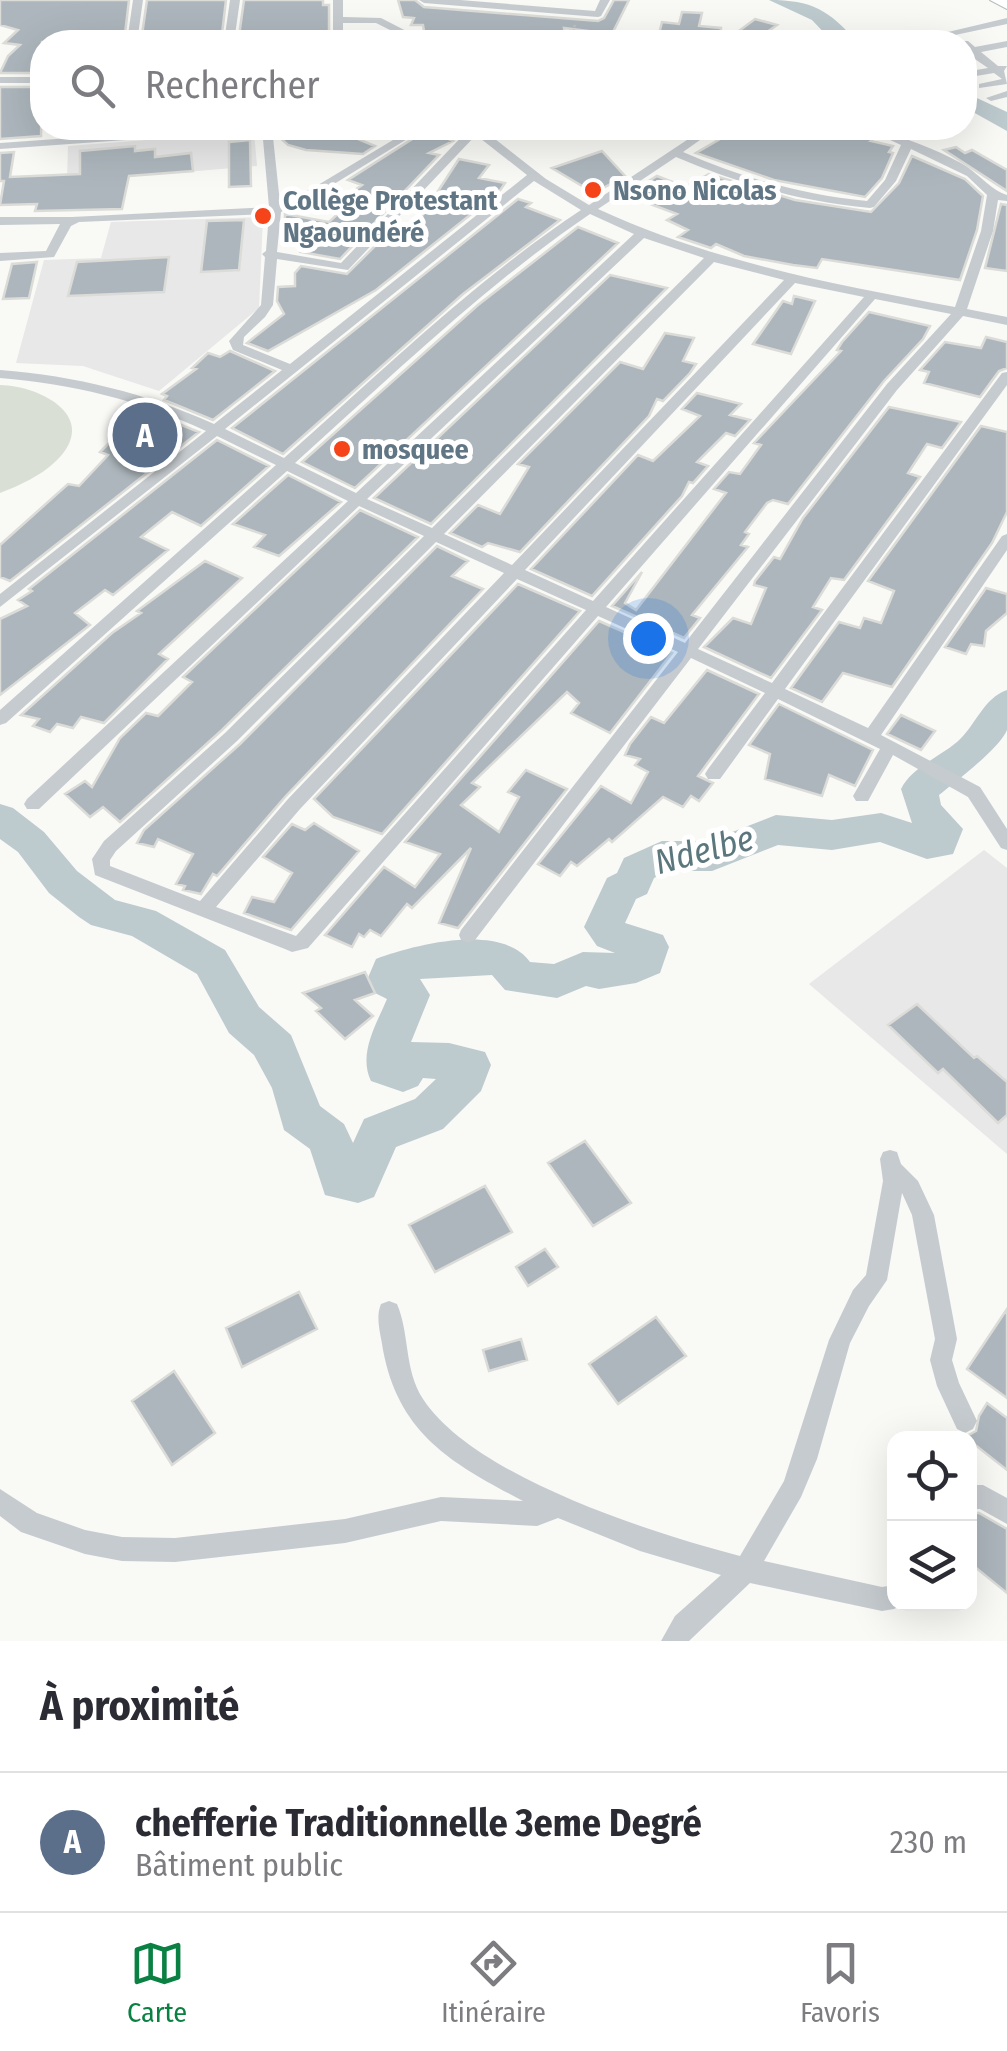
<!DOCTYPE html>
<html lang="fr">
<meta charset="utf-8">
<style>
body{margin:0;font-family:"Fira Sans Condensed",sans-serif;background:#f2f2f3;color:#2b2b33}
.controls{position:absolute;right:30px;bottom:30px;display:grid;overflow:hidden;border-radius:20px;box-shadow:0 10px 40px #0002}
.controls button{width:90px;height:90px;display:grid;place-items:center;padding:0;border:0;border-bottom:2px solid #e1e1e2;background:#fff;color:#2b2b33;font:50px sans-serif}
.you{position:absolute;left:648px;top:638px;width:35px;height:35px;margin:-25px;border:8px solid #fff;border-radius:50%;background:#1a73e8;box-shadow:0 0 0 15px #1a73e833}
.badge{display:grid;place-items:center;width:65px;height:65px;border-radius:50%;background:#0b8043;color:#fff;font-size:32px;font-weight:700}
.pin{position:absolute;translate:-50% -50%;border:5px solid #fff;box-shadow:0 2px 10px #0006}
.list{margin:0;padding:0;list-style:none}
h2{display:flex;justify-content:space-between;align-items:center;height:130px;margin:0;padding:0 40px;font-size:42px}
h2 small{font-size:32px;font-weight:400;color:#7c7c81}
.list li{display:grid;grid-template-columns:65px 1fr auto;gap:30px;align-items:center;box-sizing:border-box;height:140px;padding:0 40px;border-top:2px solid #e1e1e2}
.list b{display:block;font-size:38px;white-space:nowrap}
.list p{margin:0;font-size:32px;white-space:nowrap;color:#7c7c81}
.list em{font-size:32px;font-style:normal;color:#7c7c81}
.icon{flex:none;width:55px;height:55px;fill:none;stroke:currentColor;stroke-width:2;stroke-linecap:round;stroke-linejoin:round}
.map{position:relative;flex:none;width:1007px;height:1641px;overflow:hidden}
.search{position:absolute;background:#fff;box-shadow:0 10px 40px #0002;left:30px;right:30px;top:30px;height:110px;display:flex;align-items:center;gap:25px;box-sizing:border-box;padding:0 35px;border-radius:40px;color:#7c7c81;font-size:38px}
.sheet{height:270px;background:#fff}
nav{display:flex;justify-content:space-around;align-items:center;box-sizing:border-box;height:140px;border-top:2px solid #e1e1e2;background:#fff;font-size:28px;color:#7c7c81}
nav a{display:grid;justify-items:center;gap:5px}
nav .on{color:#0b8043}
.map>svg:first-child{display:block}
.built{fill:#e7e8e7}
.green{fill:#d9dfd4}
.lines{fill:none;stroke-linecap:round;stroke-linejoin:round}
.river{fill:#bdcace;fill-rule:evenodd}
.building{fill:#acb6bc;stroke:#dbdbd8;stroke-width:2.5}
.primary-casing{stroke:#b7bdc1;stroke-width:2}
.path{stroke:#bec2c4;stroke-width:2.5;stroke-dasharray:2.5 2.5;stroke-linecap:butt}
.minor{fill:#c6cbcf;fill-rule:evenodd}
.primary{fill:#fff;fill-rule:evenodd}
.poi-dot{fill:#f5431a;stroke:#fff;stroke-width:4}
.labels{text-anchor:middle;stroke-width:10;stroke-linejoin:round;paint-order:stroke}
.far-poi-label{font-size:28px;font-weight:bold;fill:#617684;stroke:#fff;text-anchor:start}
.water-label{font-size:35px;font-style:italic;fill:#5c767e;stroke:#fff}
</style>
<div class="map">
<svg width="1007" height="1641" viewBox="0 0 1007 1641">
<rect width="100%" height="100%" fill="#f9f9f6"/>
<!-- built -->
<path class="built" d="M254,132L257,166L67,182L68,146Z
M263,217L259,308L159,391L83,366L16,363L44,260L101,258L111,222Z
M984,850L1007,868V1154L809,984Z"/>
<!-- green -->
<path class="green" d="M0,385C41,386 101,417 56,461C39,477 20,485 0,493Z"/>
<g class="lines">
<!-- river -->
<path class="river" d="M769,0C812,0 829,10 857,42H833L812,20Z
M964,92L1007,112V131L964,107Z
M1007,690C1007,702 1007,720 1007,730C1000,748 955,782 939,795L941,805L963,829L953,854L927,859L880,842L832,850L778,845L712,871H668L654,878L647,894L636,899L625,923L663,935L669,947L660,973L636,983L599,989L586,986L557,998L505,990L492,975L420,979L430,995L411,1042L449,1043L485,1052L491,1065L481,1091L443,1129L396,1147L374,1197L358,1203L325,1195L310,1149L284,1130L272,1088L254,1055L229,1033L197,974L132,936L91,925L79,917L49,893L18,852L0,839V804L13,808L44,832L77,871L115,900L156,911L225,950L259,1007L291,1035L320,1106L344,1124L353,1143L364,1119L415,1099L436,1079L423,1078L418,1086L403,1092L371,1081C358,1054 376,1025 387,999L373,992L367,980L376,959C414,945 501,922 530,962L554,964L583,952L615,953L597,946L584,927L607,878L617,873L624,858L662,841H709L776,815L832,820L881,813L912,823L901,789C912,767 938,758 957,742C975,727 983,698 1007,690Z"/>
</g>
<!-- building -->
<path class="building" d="M0,0H129L124,42H42V73H0L8,56L20,45L4,43L18,30L0,25Z
M147,0H226L221,42H141Z
M244,0H323V5H329V37L296,42H245L242,35L239,36Z
M398,0H415L424,7L598,21L604,18L614,0H629L612,34L564,28L566,42H502L505,38L496,32L424,31L423,25H411L414,18L403,17Z
M682,12L702,13L699,26L721,28L720,41L657,42L662,22L679,24Z
M755,19L777,25L753,42H724Z
M0,87H42L41,136L0,139Z
M276,128H332L375,146L363,154L306,150L288,145L276,134Z
M739,128H861L876,138L871,141L893,146L889,152L893,153L882,178L865,197L774,180L696,153Z
M428,129L453,141L429,153L439,155L340,259L301,252L309,243L284,240L285,214L329,222L359,195L352,192L362,185L348,180Z
M250,140L251,186L229,187V142Z
M135,146V151L155,149V157L191,153L193,171L129,176L122,209L35,211L37,204L0,205L4,181H0V153L14,152L10,177L80,174V151Z
M956,147L965,153L972,150L1007,170V191L944,150Z
M602,151L625,176L594,193L552,168Z
M912,156L965,179L983,196L977,230L960,280L822,259L817,268L793,265L744,256L716,244L711,248L678,237L688,230L667,220L677,214L626,195L657,176L685,187L709,174L795,200L871,212L899,183Z
M459,159L489,165L479,178L505,183L499,192L376,290L268,351L247,343L284,314L277,301L278,287L295,286V273L301,266L347,274L391,230L410,234Z
M518,199L531,203L526,207L560,220L463,294L283,454L232,428Z
M1001,204L1007,205V271L985,268Z
M244,220L239,270L201,272L207,221Z
M578,227L618,243L355,488L302,462L478,305Z
M169,257L164,292L68,296L77,262Z
M37,262L29,298L3,299L12,264Z
M610,275L667,288L431,524L374,498Z
M794,296L815,301L791,354L753,344L783,301L792,304Z
M869,312L930,326L923,339L884,381L788,504L773,500L767,503L745,532L749,534L741,545L748,547L692,615L700,618L684,638L612,606L642,572L625,603L636,610L726,493L714,489L729,472L740,474L761,445L754,443L841,351L837,350L842,342Z
M665,333L694,338L683,361L696,364L690,373L663,401L657,399L649,416L520,552L488,543L482,547L450,533L478,505L500,514L529,467L518,464L620,362L643,369Z
M986,337L1007,342V368L999,371L980,397L924,383L929,372L920,370L945,342L981,348Z
M230,351L275,371L213,420L164,400L167,396L162,394L196,369L192,368L208,353L220,357Z
M697,393L741,404L730,415L750,420L735,436L726,433L697,462L708,466L693,483L689,482L682,496L592,596L531,569L638,455L653,461L700,416L682,409Z
M889,407L961,422L942,448L927,444L908,473L920,477L844,580L831,578L813,607L822,610L771,678L704,647L733,618L751,624L766,588L754,585L755,581L774,557L780,559L803,518Z
M152,413L199,432L10,581L0,577V545L68,484L79,486L108,455L100,452L131,421L142,425Z
M981,426L1007,432V512L992,543L892,687L843,673L822,702L791,688L839,622L860,628L864,618L881,623L894,591L868,581Z
M217,440L269,466L201,526L172,512L141,537L168,550L113,595L105,590L75,613L90,625L0,695V619L27,606L18,600L32,591L29,589Z
M288,475L341,502L279,556L254,547L265,535L233,524Z
M360,510L418,537L222,730L120,822L103,807L90,817L65,794L85,781L92,787L120,738L146,713L158,716L192,682L183,677Z
M437,546L468,561L452,576L483,589L285,797L217,876L213,874L201,894L183,890L185,886L176,884L193,854L158,839L154,847L137,843L144,830L240,744Z
M205,561L242,578L159,654L168,659L104,723L81,717L73,728L57,724L50,732L33,726L39,719L21,715L112,633L141,613L137,611Z
M518,584L580,611L382,834L333,817L314,799Z
M986,588L1007,594V613L986,631L984,646L971,644L966,654L945,647Z
M599,621L672,653L610,733L571,713L579,703L567,692L472,783L480,787L461,805L499,832L519,797L508,792L526,770L567,789L458,928L439,923L471,848L412,908L407,904L381,936L370,930L364,937L359,934L352,947L325,935L384,867L415,887L440,854L405,842Z
M707,670L759,694L698,776L713,783L699,801L691,796L683,807L663,797L612,842L609,839L577,866L571,862L560,876L538,864L601,786L631,803L648,772L635,765L640,759L625,755L630,744L651,717L664,723Z
M779,704L873,750L855,786L829,775L822,796L765,779L770,754L749,745Z
M901,715L935,731L921,750L887,734Z
M314,823L359,851L291,930L244,913L252,897L274,902L292,873L263,857L292,824L305,830Z
M365,972L375,993L355,1000L373,1016L345,1039L316,1011L321,1008L303,993Z
M917,1004L974,1058L977,1056L1007,1082V1115L998,1123L943,1069L938,1073L888,1025Z
M585,1141L631,1203L593,1226L548,1163Z
M485,1186L512,1232L435,1272L409,1225Z
M545,1249L558,1267L528,1286L516,1267Z
M299,1292L317,1329L242,1367L226,1328Z
M1007,1309V1398L967,1369Z
M656,1317L686,1356L618,1404L589,1364Z
M521,1339L527,1360L489,1371L483,1350Z
M174,1371L215,1433L172,1465L132,1401Z
M987,1403L1007,1418V1470L965,1437L976,1431L979,1416Z
M972,1513H979L1007,1529V1593L970,1563Z"/>
<g class="lines">
<!-- primary casing -->
<g class="primary-casing">
<path id="primary" d="M990,0H1007V9Z"/>
</g>
<!-- path -->
<path class="path" d="M572,42L575,23"/>
<!-- minor -->
<path class="minor" d="M133,0H143L137,42H127Z
M230,0H240L234,42H224Z
M333,0H343V17L381,18L416,36H496L501,39L496,42H414L376,23H343V42H333Z
M419,0H460L595,11L600,0H610L601,16L598,17L424,3Z
M1007,18V24L922,42H906Z
M960,41H968L975,47L1007,41V47L981,52L998,66H1007L1004,71L1007,84L979,88V84L1002,79L994,73L964,78V72L988,68L966,53L964,42Z
M0,77H42V83H0Z
M1007,91V97L991,101L986,98Z
M212,128H256L251,131L0,149V143Z
M262,128H272L280,203L318,185L413,128H425L326,189L281,212L277,252L341,263L470,128H481L546,179L589,205L705,128H717L683,152C743,178 802,195 867,201L885,180L901,145L864,128H877C905,139 934,148 961,163C976,171 992,191 1007,195V201L998,200L993,231L967,309L1007,317V325L963,316L897,390L698,649L772,683L1002,373L1007,372V385L785,689L868,728L1002,536L1007,534V550L881,735L980,787L1007,829V850L1001,848L968,797L893,755L868,801H856L853,796L880,749L778,699L720,779H708L705,774L708,769L765,693L691,658L475,940L468,943L461,940L459,935L461,930L678,652L598,616L308,948L292,952L285,949L95,875L92,859L104,841L225,733L424,536L359,506L39,809H27L24,804L27,799L348,501L287,471L6,723L0,725V710L276,465L217,436L0,607V594L206,431C139,400 73,384 0,378V370C76,376 145,393 214,424L282,370L233,350L229,341L261,305L265,257L262,254L266,251L269,214L79,222L71,226L54,257L0,261V253L46,251L60,224L0,225V217H72L269,207ZM476,135L527,175L290,364L243,345L244,337L265,317L273,305L277,259L348,270ZM911,149L967,176L987,195L981,231L955,307C833,284 713,262 598,209L676,157C739,184 802,202 870,208L874,207L896,181ZM534,181L581,210C474,281 380,373 284,458L225,429ZM590,214L634,234L356,493L295,463C390,378 484,286 590,214ZM644,238L704,258L432,528L367,499ZM714,262L784,280L512,565L444,534ZM795,283L864,297L593,601L525,570ZM875,299L951,314L887,384L685,643L606,607ZM436,542L504,573L288,799L200,901L110,866V860L116,851L237,741ZM517,579L586,610L296,936L216,907L300,809Z
M890,1150L897,1152L901,1164L918,1181L934,1215L957,1339L952,1360L959,1383L977,1421L973,1429L965,1433L957,1429L937,1386L930,1360L935,1339L912,1215L902,1193L887,1280L869,1306L850,1343L817,1459L801,1497L764,1561L882,1587L894,1585V1604H904L894,1609L882,1611L750,1583L689,1641H661L675,1616L721,1575L640,1551L558,1518L537,1526L441,1521L345,1543L175,1562L122,1561L85,1554L21,1532L0,1516V1489L37,1513L85,1530L122,1537L175,1538L345,1519L441,1497L523,1501C453,1464 399,1435 383,1350C381,1335 375,1318 381,1304L389,1301L397,1304C410,1335 404,1370 423,1399C474,1477 652,1533 740,1556L784,1481L829,1340L853,1290L866,1275L883,1181L880,1159L883,1152Z
M970,1485H983L1007,1498V1524L980,1509H970Z"/>
<!-- primary -->
<use href="#primary" class="primary"/>
</g>
<!-- markers -->
<g class="poi-dot">
<circle cx="593" cy="190" r="10"/>
<circle cx="263" cy="216" r="10"/>
<circle cx="342" cy="449" r="10"/>
</g>
<g class="labels">
<!-- far-poi labels -->
<g class="far-poi-label">
<text x="613" y="200">Nsono Nicolas</text>
<text x="283" y="210">Collège Protestant<tspan x="283" dy="32">Ngaoundéré</tspan></text>
<text x="362" y="459">mosquee</text>
</g>
<!-- water labels -->
<g class="water-label">
<text transform="translate(704 850) rotate(-15)" y="12">Ndelbe</text>
</g>
</g>
</svg>
<div class="controls">
<button><svg class="icon" aria-label="locate" viewBox="0 0 24 24"><circle cx="12" cy="12" r="6"/><path d="M12 2v4M12 18v4M2 12h4M18 12h4"/></svg></button>
<button><svg class="icon" aria-label="layers" viewBox="0 0 24 24"><path d="M12 4l9 5-9 5-9-5zM3 14l9 5 9-5"/></svg></button>
</div>
<div class="you"></div>
<div class="pin badge" style="left:145px;top:435px;background:#5c6f8a">A</div>
<div class="search"><svg class="icon" aria-label="search" viewBox="0 0 24 24"><circle cx="10" cy="10" r="6"/><path d="M15 15l6 6"/></svg>Rechercher</div>
</div>
<section class="sheet">
<h2>À proximité<small></small></h2>
<ul class="list">
<li><span class="badge" style="background:#5c6f8a">A</span><div><b>chefferie Traditionnelle 3eme Degré</b><p>Bâtiment public</p></div><em>230 m</em></li>
</ul>
</section>
<nav>
<a class="on"><svg class="icon" aria-label="map" viewBox="0 0 24 24"><path d="M3 6l6-2 6 2 6-2v14l-6 2-6-2-6 2zM9 4v14M15 6v14"/></svg>Carte</a>
<a><svg class="icon" aria-label="directions" viewBox="0 0 24 24"><path d="M12 3l9 9-9 9-9-9zM9 14v-3h6M13 9l2 2-2 2"/></svg>Itinéraire</a>
<a><svg class="icon" aria-label="saved" viewBox="0 0 24 24"><path d="M7 4h10v16l-5-4-5 4z"/></svg>Favoris</a>
</nav>
